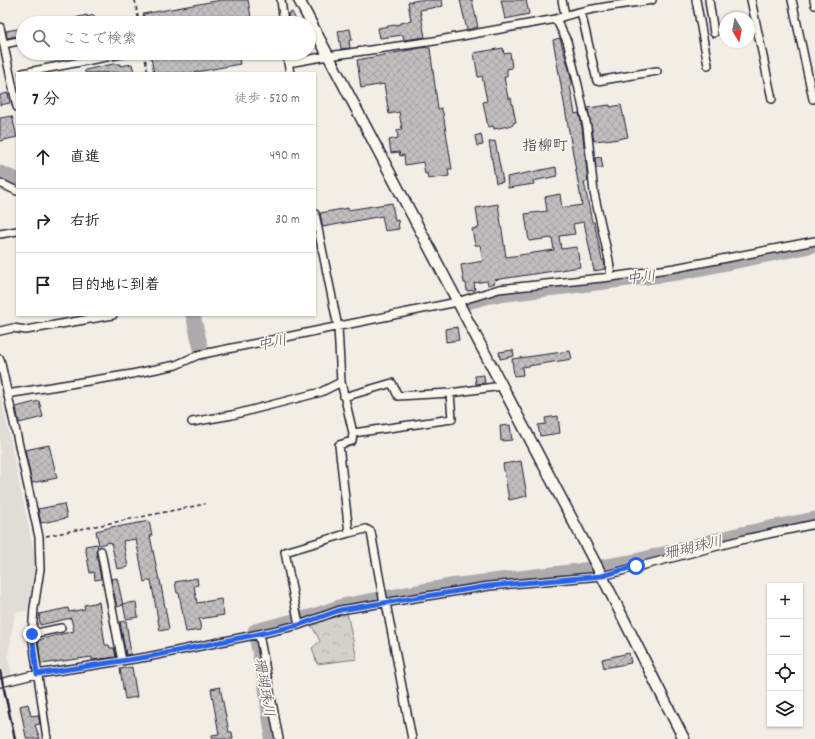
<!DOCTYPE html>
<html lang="ja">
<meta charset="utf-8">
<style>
body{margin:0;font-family:Dekko,"Klee One",sans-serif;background:#f6f6f6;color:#202124}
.controls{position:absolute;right:12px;bottom:12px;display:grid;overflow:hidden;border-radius:0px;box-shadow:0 1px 3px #0004}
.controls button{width:36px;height:36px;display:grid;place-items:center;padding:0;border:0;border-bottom:1px solid #e0e0e0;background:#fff;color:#202124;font:20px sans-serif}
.compass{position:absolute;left:719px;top:12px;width:36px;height:36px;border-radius:50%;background:#fff;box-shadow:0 1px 3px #0004;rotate:170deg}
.stop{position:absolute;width:12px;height:12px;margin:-9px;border:3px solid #2563eb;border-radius:50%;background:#fff}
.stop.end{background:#2563eb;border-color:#fff;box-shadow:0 1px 4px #0008}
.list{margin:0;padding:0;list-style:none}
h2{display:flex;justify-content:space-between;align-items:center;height:52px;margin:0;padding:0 16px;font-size:17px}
h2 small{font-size:13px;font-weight:400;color:#757577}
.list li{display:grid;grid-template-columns:26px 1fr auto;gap:12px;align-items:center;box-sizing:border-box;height:64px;padding:0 16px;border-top:1px solid #e0e0e0}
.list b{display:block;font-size:15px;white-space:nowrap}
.list em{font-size:13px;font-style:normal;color:#757577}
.icon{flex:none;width:22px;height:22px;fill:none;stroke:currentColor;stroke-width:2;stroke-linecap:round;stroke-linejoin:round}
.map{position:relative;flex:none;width:815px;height:739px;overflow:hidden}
.search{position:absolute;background:#fff;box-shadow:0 1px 3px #0004;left:16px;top:16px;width:300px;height:44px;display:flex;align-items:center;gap:10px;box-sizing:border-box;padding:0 14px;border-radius:22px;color:#757577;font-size:15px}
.panel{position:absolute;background:#fff;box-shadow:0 1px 3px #0004;left:16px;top:72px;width:300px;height:244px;border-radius:0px}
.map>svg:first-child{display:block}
.built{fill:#e0dcd6}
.forest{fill:url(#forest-crowns);stroke:#7b7a84}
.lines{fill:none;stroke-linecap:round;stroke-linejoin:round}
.river{stroke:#aeabad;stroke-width:15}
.building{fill:url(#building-cross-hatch);stroke:#22223b}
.street-casing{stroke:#22223b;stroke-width:10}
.secondary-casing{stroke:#22223b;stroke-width:13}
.path{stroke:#22223b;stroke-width:1.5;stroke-dasharray:4 3;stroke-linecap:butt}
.street{stroke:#fbf7ec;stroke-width:7}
.secondary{stroke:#fbf7ec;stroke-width:10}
.rail{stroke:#22223b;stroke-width:2.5}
.route{stroke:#2563eb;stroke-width:5}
.labels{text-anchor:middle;stroke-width:3.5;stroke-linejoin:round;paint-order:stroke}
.neighbourhood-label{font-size:15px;fill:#22223b;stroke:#fbf7ec}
.water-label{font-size:15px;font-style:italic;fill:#535263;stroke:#fbf7ec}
</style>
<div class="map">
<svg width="815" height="739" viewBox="0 0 815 739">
<defs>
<pattern id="forest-crowns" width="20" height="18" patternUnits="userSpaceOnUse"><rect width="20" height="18" fill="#d4d1cc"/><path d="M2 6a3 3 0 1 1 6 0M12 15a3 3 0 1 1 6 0" fill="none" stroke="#b6b3b0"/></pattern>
<pattern id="building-cross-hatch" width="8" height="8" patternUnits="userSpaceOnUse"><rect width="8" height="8" fill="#c2bebe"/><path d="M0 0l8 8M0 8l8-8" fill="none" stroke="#a6a3a4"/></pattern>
</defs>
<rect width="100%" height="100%" fill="#f2eee5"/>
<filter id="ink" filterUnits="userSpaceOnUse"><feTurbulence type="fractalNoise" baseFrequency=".025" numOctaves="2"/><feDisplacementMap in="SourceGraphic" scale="8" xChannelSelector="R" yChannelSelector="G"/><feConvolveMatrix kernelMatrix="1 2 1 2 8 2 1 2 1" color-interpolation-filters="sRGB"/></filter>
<g filter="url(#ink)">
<!-- built -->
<path class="built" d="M0,392L36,563L28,611L15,612L8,657L12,678L4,679L0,661Z"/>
<!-- forest -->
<path class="forest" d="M347,613L357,659L317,664L312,648L320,641L311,624L336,614Z"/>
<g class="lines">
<!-- river -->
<path class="river" d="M0,173L17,180
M467,302L490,296L678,273L815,245
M193,315L202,353
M271,739L272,732L269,713L265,679L255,631L313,616L342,606L449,586L578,571L636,561L741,534L815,519"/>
</g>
<!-- building -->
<path class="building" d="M221,0H248L252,23H145L143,14Z
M420,0H442L443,6L420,10L425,37L404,40L403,35L380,38L378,28L400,24V23L411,21L408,2Z
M460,0H472L478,27L467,30Z
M501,0H526L529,14L505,19Z
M292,12L294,16L297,23H289V22L288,14Z
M87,15V17L94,15L95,23H72L71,19Z
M23,28V35L7,38L6,31Z
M350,29L352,40H349L350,48L341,49L338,31Z
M560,38L570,73L572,86H570L575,114L579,113L582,128L588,181L584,182L592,222H594L602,260H604L605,269L594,271L584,222L573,224L575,234L559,236L561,249L577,247L580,267L494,280L495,283L488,285L487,281L474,283L475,290L467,291L466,283H464L461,265L483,261L480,245H475L472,229L479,228L476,208L498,204L506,257L554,250L552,238L529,241L525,214L547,211L545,197L560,194L562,208L582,205L553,40Z
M426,47L427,48H430L438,109L441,108L443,113L452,169H448L449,176L428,179L427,173L425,174L423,162L405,165L404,155L400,156L399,152L391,153L389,140L398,138L397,130L402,129L399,112L389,114L384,84L361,88L357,60Z
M503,48L504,54L510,53L512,68L507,69V77H504L508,98H511L516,122L513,123V125L494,129L493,126L488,127L483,102L487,101L482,76L478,77L474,53Z
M150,53H238L240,64L191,73H154Z
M113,64H120V66L132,64L134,72L85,73V70Z
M8,93L10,103L0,105V95Z
M610,105V107L621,105L628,137L613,140V139L594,141L588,108Z
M12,116L17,137L0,141V118Z
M481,134L483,145L477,146L475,136Z
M495,141L503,182L496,183L489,142Z
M601,157L603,168H596L595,158Z
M556,167L557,176L533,181L534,184L508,188L507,177Z
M392,203L395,221L398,220L399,229L385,231L382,216L323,227L320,213L348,208V210Z
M457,327L459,340L446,342L445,329Z
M513,350L514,356L500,359L499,352Z
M570,351L572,359L522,367L523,375L514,376L512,359Z
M484,375L485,383L476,384L475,376Z
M39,401L43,417L19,423L16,407Z
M558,416L560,433L540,436L538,425L546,424L545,418Z
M510,425L512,440L501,441L500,426Z
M49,445L57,478L32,483L25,450Z
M521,461L527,496L509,500L503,464Z
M64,504L67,518L41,523L38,509Z
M149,521L152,536H150L159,580H160L169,629L160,631L151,580L144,582L136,539L123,541L128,567L117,569L111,542L99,545L96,531L116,526L117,527Z
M97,544L98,547L96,552L101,579L95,580L94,572L90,573L85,546Z
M117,578L123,605L117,607L111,579Z
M197,578L198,585L194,586L197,603L221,599L224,615L199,619L201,630L186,632L179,593H177L175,582Z
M99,602L105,645H109L110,648H114L116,657L92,660V657L41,664L38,640L74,631L71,618L40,625L39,614L68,608L69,612L85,609L84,605Z
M136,602L138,617L126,619L123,604Z
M126,621L131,654L126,655L120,622Z
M629,653L631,663L604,668L602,659Z
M132,667L137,697L125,699L120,669Z
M220,687L229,732H232L233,739H212V735L219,734L211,689Z
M28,704L31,716L38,715L40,724L35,725L40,739H27L26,737L20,706Z"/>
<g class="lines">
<!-- street casing -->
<g class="street-casing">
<path id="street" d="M281,0L284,23
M562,0L565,15
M696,0L708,65
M709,0L714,33
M751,0L772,99
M792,0L813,99
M814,0L815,5
M581,12L597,81L657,71
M556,19L567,41L578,85L587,127L594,193L609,260L611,277
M0,27L17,107
M4,44L23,40
M287,53L288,63
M23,73L127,53
M290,73L288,63L328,56L434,41L556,19C584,8 622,5 652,0
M0,183L17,191
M315,214L338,327L341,382L353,433L352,441L339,445L349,533
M0,234L17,231
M0,331L13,328L26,330L113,315
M0,359L39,537L40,569L34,608L32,634L47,739
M7,394L132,374L176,365L198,355L457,302L499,289L611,277L675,268L815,241
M344,397L392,383L398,396L450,393L502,386
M192,422L232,415L271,405L321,392L341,382
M353,433L452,419L450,393
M101,551L122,661
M386,603L412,739
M299,625L285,552L349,533L366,529L371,532L384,603
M32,634L61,628
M259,634L279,739
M0,683L37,674L147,657L259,634L299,625L340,610L489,586L602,576L745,539L815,524"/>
</g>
<!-- secondary casing -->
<g class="secondary-casing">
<path id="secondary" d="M299,0L602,576L684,739"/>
</g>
<!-- path -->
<path class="path" d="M135,0L139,23
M144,53L148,73
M46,536L205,504"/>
<!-- street -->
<use href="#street" class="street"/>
<!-- secondary -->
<use href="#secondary" class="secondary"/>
<!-- rail -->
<path class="rail" d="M0,671L15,739"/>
</g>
</g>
<g class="lines" filter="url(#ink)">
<!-- route -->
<path class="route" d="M32,634L37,674L147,657L259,634L299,625L340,610L489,586L602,576L636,566"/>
</g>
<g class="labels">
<!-- neighbourhood labels -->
<g class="neighbourhood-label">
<text x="545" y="150">指柳町</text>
</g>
<!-- water labels -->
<g class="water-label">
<text transform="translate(641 277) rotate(-7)" y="5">中川</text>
<text transform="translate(272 342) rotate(-11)" y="5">中川</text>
<text transform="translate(693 547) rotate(-13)" y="5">珊瑚珠川</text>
<text transform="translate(265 687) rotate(80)" y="5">珊瑚珠川</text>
</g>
</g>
</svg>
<div class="controls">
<button>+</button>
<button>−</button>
<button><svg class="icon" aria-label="locate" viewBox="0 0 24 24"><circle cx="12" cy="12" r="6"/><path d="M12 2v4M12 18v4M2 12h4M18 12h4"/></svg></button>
<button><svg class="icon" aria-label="layers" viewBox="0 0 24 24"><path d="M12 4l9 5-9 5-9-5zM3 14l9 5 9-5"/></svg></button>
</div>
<svg class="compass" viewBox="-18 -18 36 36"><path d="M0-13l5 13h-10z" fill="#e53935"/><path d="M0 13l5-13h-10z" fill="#757577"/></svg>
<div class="stop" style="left:636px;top:566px"></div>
<div class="stop end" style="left:32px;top:634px"></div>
<div class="search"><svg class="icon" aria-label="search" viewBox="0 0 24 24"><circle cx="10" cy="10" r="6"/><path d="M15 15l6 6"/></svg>ここで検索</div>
<section class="panel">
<h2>7 分<small>徒歩 · 520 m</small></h2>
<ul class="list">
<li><svg class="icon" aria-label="ahead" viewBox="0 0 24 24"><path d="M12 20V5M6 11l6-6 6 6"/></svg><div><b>直進</b></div><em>490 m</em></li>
<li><svg class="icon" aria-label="right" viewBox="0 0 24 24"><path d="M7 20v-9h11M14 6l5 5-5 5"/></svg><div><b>右折</b></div><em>30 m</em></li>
<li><svg class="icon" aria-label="arrive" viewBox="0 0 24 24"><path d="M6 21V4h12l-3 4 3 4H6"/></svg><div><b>目的地に到着</b></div></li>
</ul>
</section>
</div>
